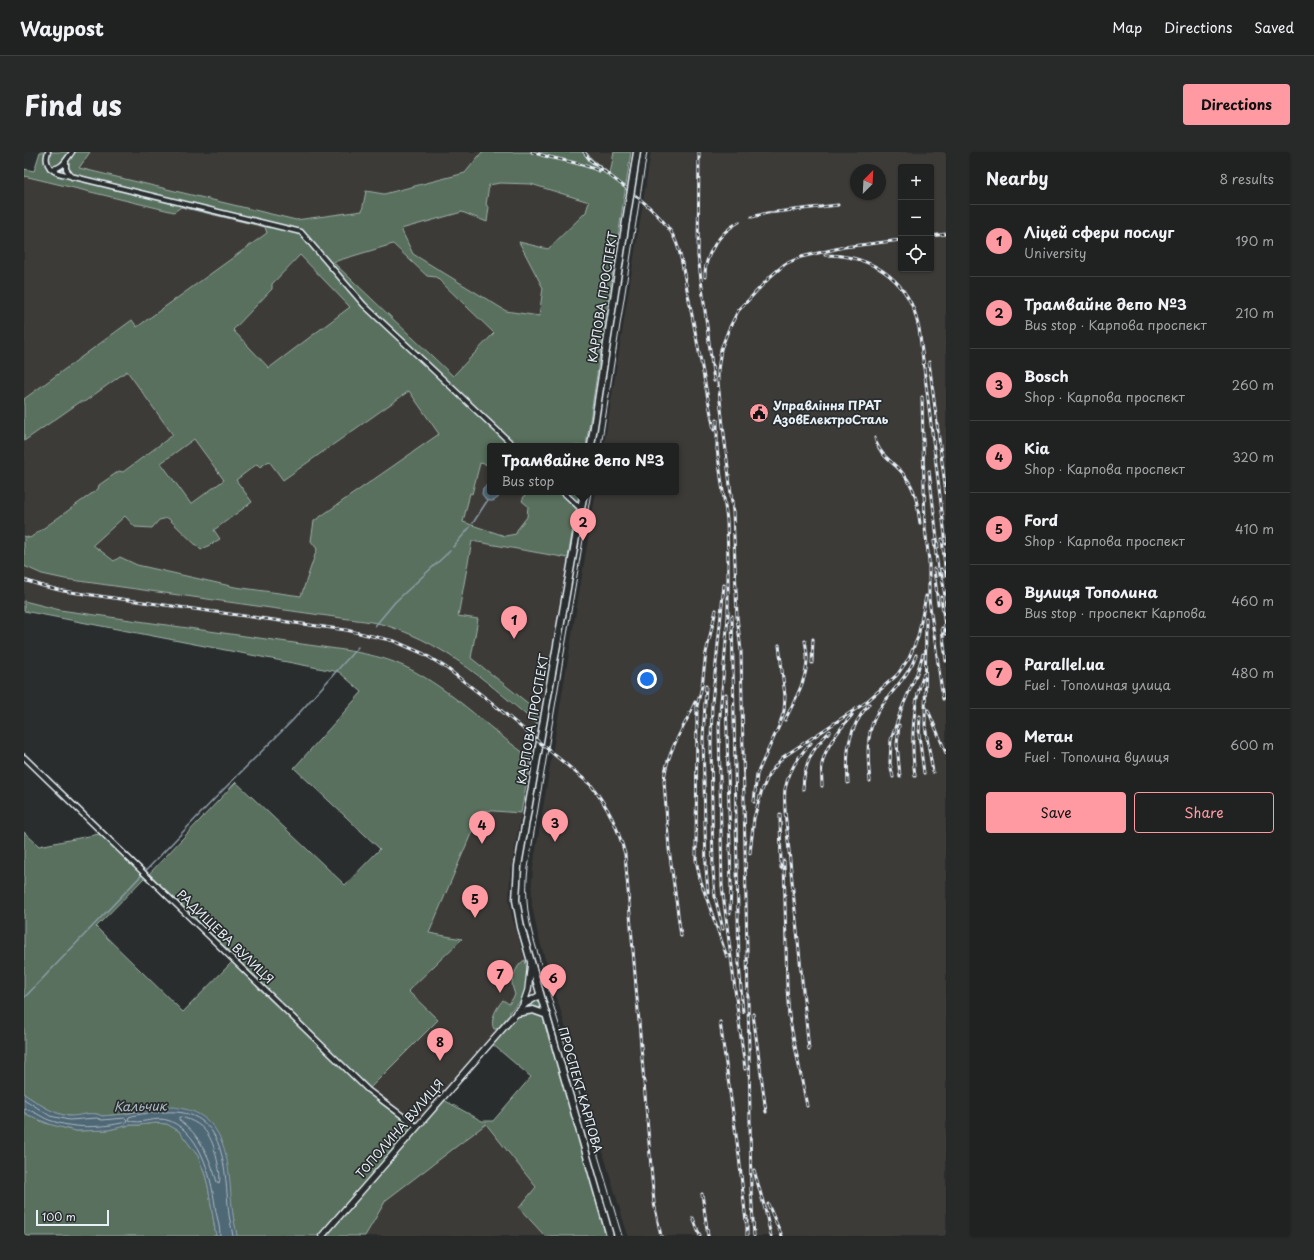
<!DOCTYPE html>
<meta charset="utf-8">
<style>
body{margin:0;font-family:"Playpen Sans",sans-serif;background:#282a2a;color:#f1f3f6}
.controls{position:absolute;right:12px;top:12px;display:grid;overflow:hidden;border-radius:4px;box-shadow:0 1px 3px #0004}
.controls button{width:36px;height:36px;display:grid;place-items:center;padding:0;border:0;border-bottom:1px solid #3d3f40;background:#202222;color:#f1f3f6;font:20px sans-serif}
.compass{position:absolute;left:826px;top:12px;width:36px;height:36px;border-radius:50%;background:#202222;box-shadow:0 1px 3px #0004;rotate:24deg}
.scale{position:absolute;left:12px;bottom:10px;width:73px;box-sizing:border-box;padding-left:4px;border:2px solid #e8f1f8;border-top:0;font-size:11px;line-height:14px;white-space:nowrap;color:#e8f1f8;-webkit-text-stroke:3px #2a2d2e;paint-order:stroke}
.you{position:absolute;left:623px;top:527px;width:14px;height:14px;margin:-10px;border:3px solid #fff;border-radius:50%;background:#1a73e8;box-shadow:0 0 0 6px #1a73e833}
.badge{display:grid;place-items:center;width:26px;height:26px;border-radius:50%;background:#ff9aa2;color:#111;font-size:13px;font-weight:700}
.pin{position:absolute;translate:-50% -33px;filter:drop-shadow(0 1px 2px #0008)}
.pin::after{content:'';position:absolute;top:21px;width:14px;height:12px;background:inherit;clip-path:polygon(0 0,100% 0,50% 100%)}
.popup{position:absolute;left:463px;top:291px;width:192px;height:52px;box-sizing:border-box;display:grid;place-content:center;border-radius:4px;background:#202222;filter:drop-shadow(0 1px 3px #0005);font-size:13px;white-space:nowrap;color:#a2a4a5}
.popup b{font-size:15px;color:#f1f3f6}
.popup::after{content:'';position:absolute;left:50%;top:100%;margin-left:-8px;border:8px solid transparent;border-top-color:#202222}
.list{margin:0;padding:0;list-style:none}
h2{display:flex;justify-content:space-between;align-items:center;height:52px;margin:0;padding:0 16px;font-size:17px}
h2 small{font-size:13px;font-weight:400;color:#a2a4a5}
.list li{display:grid;grid-template-columns:26px 1fr auto;gap:12px;align-items:center;box-sizing:border-box;height:72px;padding:0 16px;border-top:1px solid #3d3f40}
.list b{display:block;font-size:15px;white-space:nowrap}
.list p{margin:0;font-size:13px;white-space:nowrap;color:#a2a4a5}
.list em{font-size:13px;font-style:normal;color:#a2a4a5}
.actions{display:flex;gap:8px;padding:12px 16px}
.actions a{flex:1;padding:9px 0;border:1px solid #ff9aa2;border-radius:4px;text-align:center;font-size:14px;color:#ff9aa2}
.actions .main{background:#ff9aa2;color:#111}
.icon{flex:none;width:22px;height:22px;fill:none;stroke:currentColor;stroke-width:2;stroke-linecap:round;stroke-linejoin:round}
.map{position:relative;flex:none;width:922px;height:1084px;overflow:hidden;border-radius:4px}
header{display:flex;align-items:center;gap:24px;box-sizing:border-box;height:56px;padding:0 20px;background:#202222;border-bottom:1px solid #3d3f40}
header strong{font-size:19px}
nav{display:flex;gap:22px;margin-inline-start:auto;font-size:14px}
.intro{display:flex;align-items:center;justify-content:space-between;box-sizing:border-box;height:96px;padding:0 24px}
h1{margin:0;font-size:28px}
.button{padding:10px 18px;border-radius:4px;background:#ff9aa2;color:#111;font-size:14px;font-weight:700}
main{display:flex;gap:24px;padding:0 24px}
aside{flex:1;background:#202222;border-radius:4px;box-shadow:0 1px 3px #0004}
.map>svg:first-child{display:block}
.built{fill:#3d3b38;fill-rule:evenodd}
.green{fill:#58705d;stroke:#a0b0aa;fill-rule:evenodd}
.water{fill:#506774;stroke:#8d9ea9}
.lines{fill:none;stroke-linecap:round;stroke-linejoin:round}
.shore{stroke:#abbac3;stroke-width:1}
.stream{stroke:#8d9ea9;stroke-width:1.5}
.minor-casing{stroke:#e8f1f8;stroke-width:7}
.secondary-casing{stroke:#e8f1f8;stroke-width:8}
.primary-casing{stroke:#e8f1f8;stroke-width:9}
.minor{stroke:#2a2d2e;stroke-width:4}
.secondary{stroke:#2a2d2e;stroke-width:5.5}
.primary{stroke:#2a2d2e;stroke-width:6}
.tram{stroke:#e8f1f8;stroke-width:1}
.rail-casing{stroke:#e8f1f8;stroke-width:3}
.rail{stroke:#2a2d2e;stroke-width:1.5;stroke-dasharray:4.5;stroke-linecap:butt}
.primary-bridge-casing{stroke:#e8f1f8;stroke-width:9;stroke-linecap:butt}
.primary-bridge{stroke:#2a2d2e;stroke-width:6}
.labels{text-anchor:middle;stroke-width:3.5;stroke-linejoin:round;paint-order:stroke}
.street-label{font-size:12px;fill:#e8f1f8;stroke:#2a2d2e}
.poi-label{font-size:12px;font-weight:bold;fill:#e8f1f8;stroke:#2a2d2e;text-anchor:start}
.water-label{font-size:13px;font-style:italic;fill:#abbac3;stroke:#2a2d2e}
</style>
<header>
<strong>Waypost</strong>
<nav><a>Map</a><a>Directions</a><a>Saved</a></nav>
</header>
<div class="intro"><h1>Find us</h1><a class="button">Directions</a></div>
<main>
<div class="map">
<svg width="922" height="1084" viewBox="0 0 922 1084">
<rect width="100%" height="100%" fill="#2a2d2e"/>
<filter id="ink" filterUnits="userSpaceOnUse"><feTurbulence type="fractalNoise" baseFrequency=".025" numOctaves="2"/><feDisplacementMap in="SourceGraphic" scale="8" xChannelSelector="R" yChannelSelector="G"/><feConvolveMatrix kernelMatrix="1 2 1 2 8 2 1 2 1" color-interpolation-filters="sRGB"/></filter>
<g filter="url(#ink)">
<!-- built -->
<path class="built" d="M66,0H458L441,21L360,42L342,39L338,59L271,68L54,16Z
M562,0H590L587,17L585,21L568,7Z
M627,0H922V1084H604L514,783L508,754V730L509,716L572,340H652V294H580ZM877,15H907V117H877ZM832,18H856V42H832Z
M0,24L150,60L157,55L241,75L243,81L113,175L108,168L0,247Z
M476,31L507,32L565,50L562,60L524,97L495,90L519,136L515,164L482,159L389,102L377,76L462,53L465,33Z
M369,92L403,124L412,125L470,181L429,224L309,110Z
M276,103L327,155L245,216L209,178L248,138V132Z
M103,219L149,283L99,320L94,319L75,333L74,337L6,386L0,384V289L56,249L60,250Z
M385,239L415,282L290,369L293,397L277,444L211,435L113,413L96,405L90,409L69,393L101,364L111,375L128,376L135,368L144,366L196,387L190,379L228,350L211,328L233,311L245,308L260,328Z
M170,287L200,328L167,352L137,311Z
M456,311L466,313V340L502,341L504,354L503,365L493,378L492,382L481,384L439,370L446,341H448Z
M448,389L544,406L515,560L447,506L454,468L434,464Z
M0,414L18,422L41,427L325,467L358,472L384,481L411,494L429,505L513,572L507,606L489,594L440,553L411,531L395,522L372,510L351,503L320,498L36,458L9,452L0,449Z
M457,657L497,661L486,724L485,748L488,765L511,842L493,860L392,974L344,938L413,868L384,839L438,788L405,781Z
M462,972L512,1035L496,1056L521,1084H341L362,1048Z"/>
<!-- green -->
<path class="green" d="M16,0H66L55,16L272,68L338,59L342,39L360,42L441,21L458,0H562L568,7L585,21L587,17L590,0H607L562,294H466V313L456,311L448,342L446,341L439,370L481,384L492,382L493,378L503,365L504,354L498,349L502,340H555L544,406L448,389L434,464L454,467L447,506L515,560L513,572C468,535 424,493 367,475C354,470 339,469 325,467L41,427L18,422L0,414V384L6,386L74,337L75,333L95,319L99,320L149,283L103,219L60,250H56L0,289V247L108,168L113,175L243,81L241,75L157,55L150,60L0,24V17L10,19ZM476,31L507,32L565,50L562,60L524,97L495,90L519,136L515,164L482,159L389,102L377,77L438,60L463,70L465,55L462,53L465,33ZM369,92L403,124L412,125L470,181L429,224L309,110ZM276,103L326,155L245,216L209,178L248,137V132ZM385,239L415,282L290,369L287,389L293,397L277,444L211,435L113,413L96,405L90,409L69,393L101,364L111,375L128,376L135,368L144,366L177,398L196,387L190,378L228,350L212,328L233,312L236,315L245,309L259,328ZM170,287L200,328L167,352L137,311Z
M0,449L36,458L320,498C337,501 354,504 370,510C423,531 461,575 507,606L497,661L457,658L405,781L438,787L384,839L414,868L344,938L392,974L418,947L458,969H469L507,925L467,891L511,842L520,864L582,1084H521L495,1056L512,1035L462,972L362,1048L341,1084H213L209,1064L198,989L125,957L112,959L102,962L78,964C68,958 54,966 44,964C27,961 14,951 0,942V680L15,694L80,681L124,723L212,630L321,733L356,697L270,616L338,540L315,520L0,459ZM123,723L210,808L159,860L72,775Z
M501,808C504,819 505,835 499,846C497,850 490,855 486,859V862L473,877H470C465,868 473,855 479,848L485,852L491,843C490,839 488,835 488,830C489,823 494,811 501,808Z
M0,959L2,962L21,971L52,979L84,978L106,973H115L132,971L143,972L155,979L174,1004L181,1023L184,1034L192,1084H0Z"/>
<!-- water -->
<path class="water" d="M466,331V340H476L474,346L469,349H463L458,342L459,336Z
M0,942C14,951 27,961 44,964C54,965 68,958 78,964C86,963 94,963 102,962C118,959 133,955 150,955C156,956 162,957 168,959C209,975 204,1027 209,1063C210,1070 212,1077 213,1084H192L184,1034L181,1023L174,1004L155,979L143,972L132,971L115,973H106L84,978L52,979L28,973L2,962L0,959Z"/>
<g class="lines">
<!-- shore -->
<path class="shore" d="M0,947L26,964L45,968L73,966L78,968L101,966L103,968L102,970C77,976 50,977 25,968C17,965 9,958 0,957
M157,965C184,972 189,988 194,1012C195,1018 197,1025 195,1031L193,1030C186,1007 176,982 156,969L155,967Z
M196,1084C196,1076 194,1068 192,1060C188,1029 179,983 146,969C132,963 116,974 104,968L105,965C116,961 128,961 141,960C204,956 200,1018 205,1063C206,1070 208,1077 209,1084"/>
<!-- stream -->
<path class="stream" d="M449,371L463,349
M429,395L446,375
M351,474L371,450L426,399
M0,846L199,638L268,569L334,495"/>
<!-- minor casing -->
<g class="minor-casing">
<path id="minor" d="M24,0C20,10 25,17 34,21L277,80L340,153L490,294
M42,10V17L48,25
M26,16C37,19 42,8 48,0
M539,340L557,357
M0,605L344,938L392,974"/>
</g>
<!-- secondary casing -->
<g class="secondary-casing">
<path id="secondary" d="M499,853L504,838L507,811
M298,1084L487,867L501,852L516,843"/>
</g>
<!-- primary casing -->
<g class="primary-casing">
<path id="primary" d="M610,19L613,0
M567,294L602,69
M560,340L494,714L492,748L497,775L586,1084
M492,861L509,858L523,863"/>
</g>
<!-- minor -->
<use href="#minor" class="minor"/>
<!-- secondary -->
<use href="#secondary" class="secondary"/>
<!-- primary -->
<use href="#primary" class="primary"/>
<!-- tram -->
<path class="tram" d="M577,294L623,0
M567,340L504,716C501,740 503,762 509,785L598,1084"/>
<!-- rail casing -->
<g class="rail-casing">
<path id="rail" d="M508,0C530,8 554,9 575,19
M560,0L566,8C591,29 631,54 647,80C652,88 655,97 657,106L690,278
M675,0L674,104L690,229
M728,65L743,61L814,53
M907,84L922,82
M801,103C840,103 875,120 890,158C892,164 893,170 895,176L922,392
M681,125C680,103 696,80 715,70
M905,210L922,341
M898,245L901,376L905,409V447L919,547
M693,268V297L703,368L704,409V464L695,575L698,734L721,917
M851,286C856,306 871,310 881,324C893,340 893,352 896,371
M905,319L914,395
M918,387L922,423
M910,389L915,423
M910,417L914,452
M917,417L922,452
M0,428L19,434L39,439L322,478L370,489L400,502L421,515L468,551L567,633C585,657 593,673 601,702L630,1051L637,1084
M917,445L922,482
M692,458L682,501L678,534L673,554L672,708L676,727L703,805
M708,464L715,813L719,860
M902,466L901,574L909,620
M918,476L922,509
M788,511L789,487
M682,534L679,586L682,716L684,740
M702,542L707,734L706,761
M904,558L922,601
M896,564L895,583L900,621
M761,568C770,549 784,527 783,504C783,499 782,494 781,489
M875,573L873,592L876,625
M891,624C887,592 888,552 900,522
M869,625L866,611L867,588L877,558L893,521L899,502
M846,629C843,601 841,575 859,552C871,535 885,523 892,503
M824,631C822,599 823,578 845,552
M798,634C798,627 797,619 798,612C802,593 816,577 828,563
M779,637C780,611 788,597 806,579
M730,650L733,622L755,574L760,559L761,544L755,493
M756,662L757,716
M726,701L730,666L737,641L745,622L759,605L841,551L873,523L885,506L894,485L902,444
M760,709L763,836L765,864L783,954
M699,777L691,745L689,718L687,592L688,551L700,433
M657,784L645,697L640,629C642,600 660,577 671,550
M729,862L742,960
M696,870L715,1004L722,1070
M785,898L761,659C761,652 760,644 761,637C765,619 775,603 787,591
M730,1018L741,1057L747,1084
M678,1042L684,1084
M744,1052L758,1084
M669,1066L676,1084
M723,1084V1065
M730,1084L727,1038L725,898L717,499L713,465L709,359L694,231V218L697,197L704,179L714,159L747,124L761,112L777,105L820,95L877,88"/>
</g>
<!-- rail -->
<use href="#rail" class="rail"/>
<!-- primary-bridge casing -->
<g class="primary-bridge-casing">
<path id="primary-bridge" d="M602,69L610,19"/>
</g>
<!-- primary-bridge -->
<use href="#primary-bridge" class="primary-bridge"/>
</g>
</g>
<!-- icons -->
<defs>
<g id="civic-disc" transform="scale(1)"><circle r="9.5" fill="#ff9aa2" stroke="#2a2d2e"/><path d="M-.6-6.5H3V-4.5H.6V-3L4-1V1h2V6H-6V1h2V-1L-.6-3ZM-1.2 2.5V6h2.4V2.5Z" fill="#111"/></g>
</defs>
<g fill-rule="evenodd">
<use href="#civic-disc" x="735" y="261"/>
</g>
<g class="labels">
<!-- street labels -->
<g class="street-label">
<text transform="translate(579 145) rotate(-81)" y="4">КАРПОВА ПРОСПЕКТ</text>
<text transform="translate(509 567) rotate(-80)" y="4">КАРПОВА ПРОСПЕКТ</text>
<text transform="translate(201 785) rotate(44)" y="4">РАДИЩЕВА ВУЛИЦЯ</text>
<text transform="translate(556 938) rotate(74)" y="4">ПРОСПЕКТ КАРПОВА</text>
<text transform="translate(376 977) rotate(-49)" y="4">ТОПОЛИНА ВУЛИЦЯ</text>
</g>
<!-- poi labels -->
<g class="poi-label">
<text x="749" y="258">Управління ПРАТ<tspan x="749" dy="14">АзовЕлектроСталь</tspan></text>
</g>
<!-- water labels -->
<g class="water-label">
<text transform="translate(116 954) rotate(-1)" y="5">Кальчик</text>
</g>
</g>
</svg>
<div class="controls">
<button>+</button>
<button>−</button>
<button><svg class="icon" aria-label="locate" viewBox="0 0 24 24"><circle cx="12" cy="12" r="6"/><path d="M12 2v4M12 18v4M2 12h4M18 12h4"/></svg></button>
</div>
<svg class="compass" viewBox="-18 -18 36 36"><path d="M0-13l5 13h-10z" fill="#e53935"/><path d="M0 13l5-13h-10z" fill="#a2a4a5"/></svg>
<div class="scale">100 m</div>
<div class="you"></div>
<div class="pin badge" style="left:490px;top:487px">1</div>
<div class="pin badge" style="left:559px;top:389px">2</div>
<div class="popup"><b>Трамвайне депо №3</b>Bus stop</div>
<div class="pin badge" style="left:531px;top:690px">3</div>
<div class="pin badge" style="left:458px;top:692px">4</div>
<div class="pin badge" style="left:451px;top:766px">5</div>
<div class="pin badge" style="left:529px;top:845px">6</div>
<div class="pin badge" style="left:476px;top:841px">7</div>
<div class="pin badge" style="left:416px;top:909px">8</div>
</div>
<aside>
<h2>Nearby<small>8 results</small></h2>
<ul class="list">
<li><span class="badge">1</span><div><b>Ліцей сфери послуг</b><p>University</p></div><em>190 m</em></li>
<li><span class="badge">2</span><div><b>Трамвайне депо №3</b><p>Bus stop · Карпова проспект</p></div><em>210 m</em></li>
<li><span class="badge">3</span><div><b>Bosch</b><p>Shop · Карпова проспект</p></div><em>260 m</em></li>
<li><span class="badge">4</span><div><b>Kia</b><p>Shop · Карпова проспект</p></div><em>320 m</em></li>
<li><span class="badge">5</span><div><b>Ford</b><p>Shop · Карпова проспект</p></div><em>410 m</em></li>
<li><span class="badge">6</span><div><b>Вулиця Тополина</b><p>Bus stop · проспект Карпова</p></div><em>460 m</em></li>
<li><span class="badge">7</span><div><b>Parallel.ua</b><p>Fuel · Тополиная улица</p></div><em>480 m</em></li>
<li><span class="badge">8</span><div><b>Метан</b><p>Fuel · Тополина вулиця</p></div><em>600 m</em></li>
</ul>
<div class="actions"><a class="main">Save</a><a>Share</a></div>
</aside>
</main>
